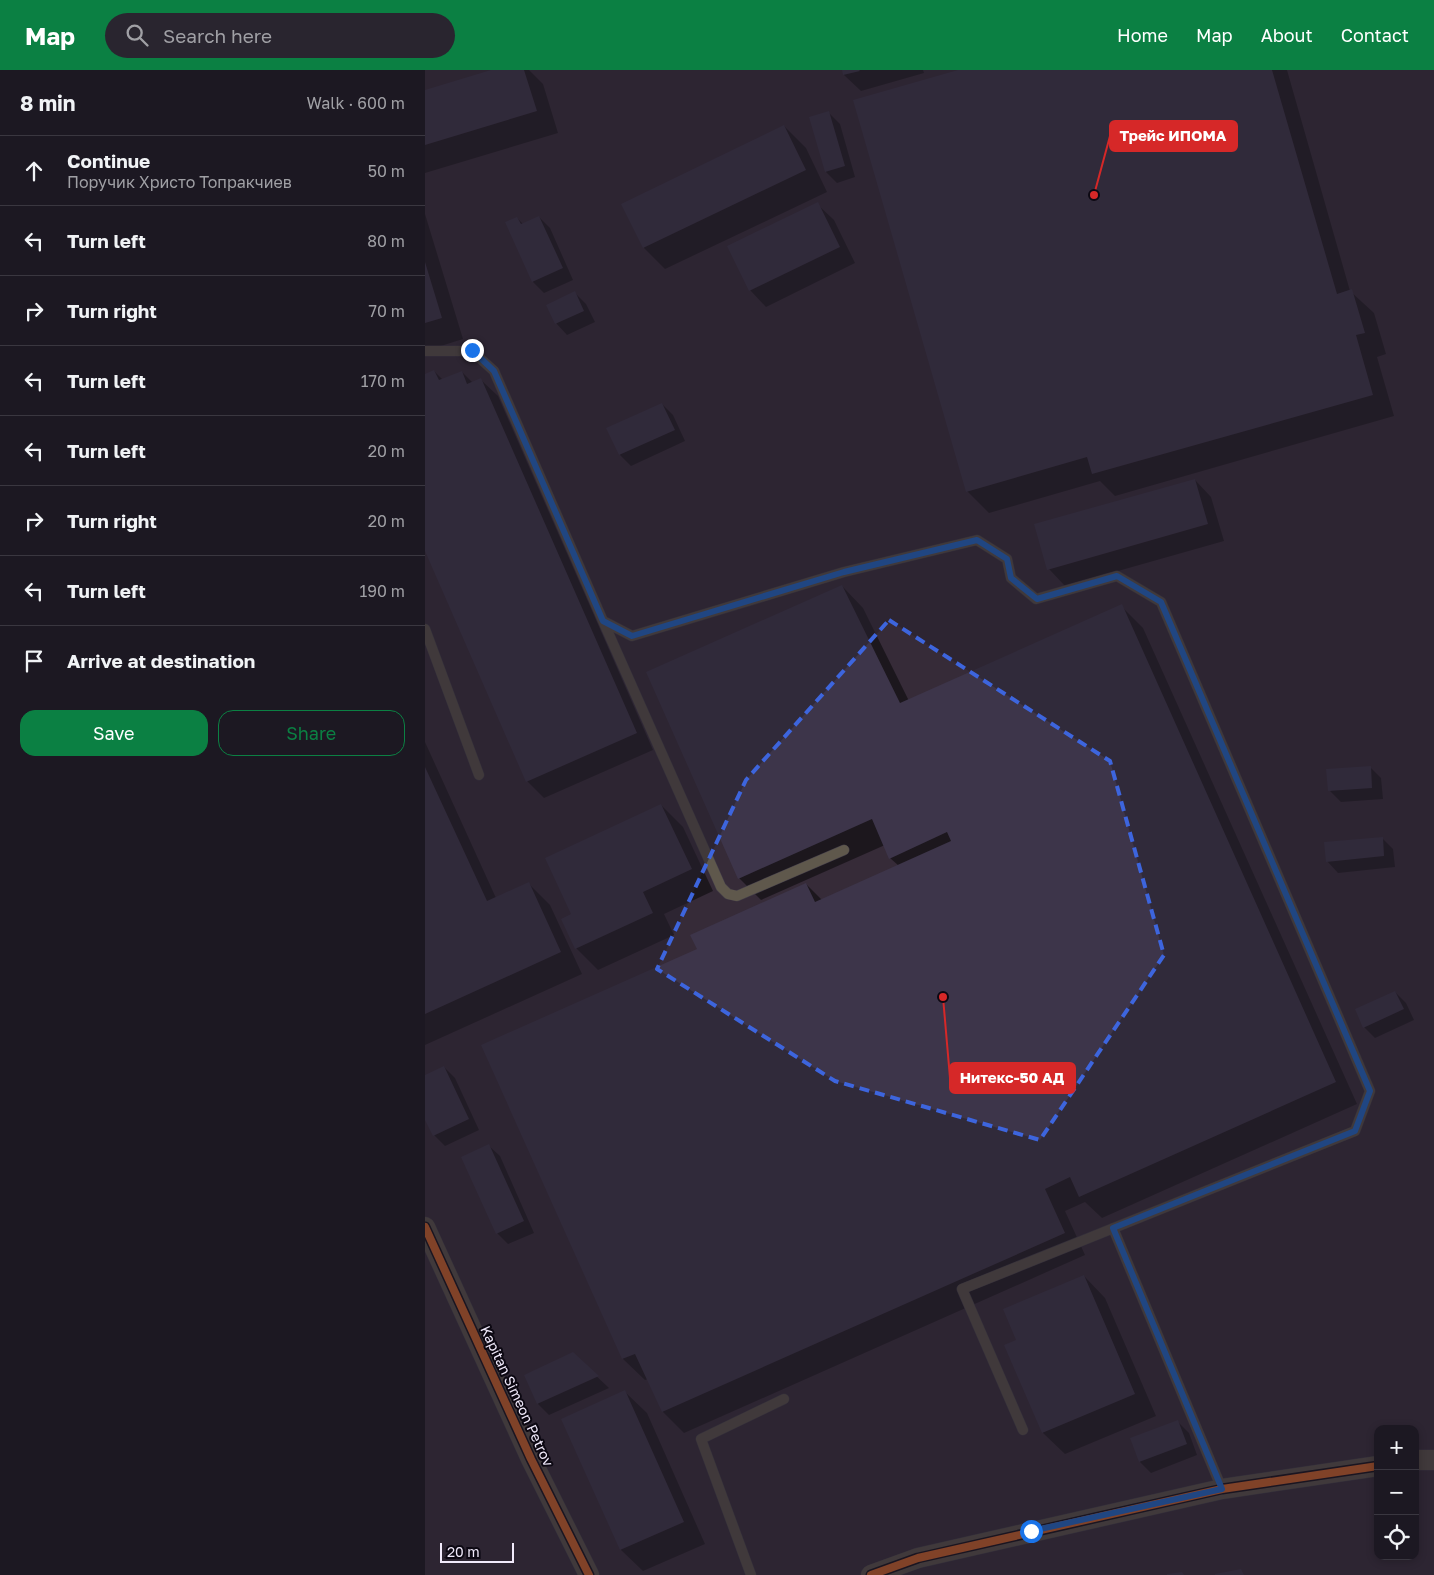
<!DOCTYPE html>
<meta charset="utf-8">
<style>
body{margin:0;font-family:"Golos Text",sans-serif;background:#29252f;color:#f1f3f6}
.controls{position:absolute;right:15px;bottom:15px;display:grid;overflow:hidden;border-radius:10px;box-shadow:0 2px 8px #0003}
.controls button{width:45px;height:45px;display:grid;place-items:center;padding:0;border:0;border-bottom:1px solid #3a3740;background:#1c1822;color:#f1f3f6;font:25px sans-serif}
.scale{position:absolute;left:15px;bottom:12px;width:74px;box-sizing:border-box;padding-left:5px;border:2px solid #f1eafb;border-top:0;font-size:14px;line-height:18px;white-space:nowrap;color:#f1eafb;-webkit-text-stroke:4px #0c0812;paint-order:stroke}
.stop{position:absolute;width:15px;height:15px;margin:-11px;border:4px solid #1a73e8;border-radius:50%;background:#fff}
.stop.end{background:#1a73e8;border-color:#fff;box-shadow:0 1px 5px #0008}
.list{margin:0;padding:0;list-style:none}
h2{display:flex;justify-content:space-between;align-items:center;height:65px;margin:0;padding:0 20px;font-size:21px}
h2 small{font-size:16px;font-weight:400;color:#a0a0a5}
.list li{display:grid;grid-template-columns:32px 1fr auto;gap:15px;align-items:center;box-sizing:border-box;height:70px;padding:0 20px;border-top:1px solid #3a3740}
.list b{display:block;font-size:19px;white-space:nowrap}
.list p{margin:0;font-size:16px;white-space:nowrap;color:#a0a0a5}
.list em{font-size:16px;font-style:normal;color:#a0a0a5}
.actions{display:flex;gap:10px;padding:15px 20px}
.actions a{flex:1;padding:11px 0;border:1px solid #0b8043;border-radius:15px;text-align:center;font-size:18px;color:#0b8043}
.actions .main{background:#0b8043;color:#fff}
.icon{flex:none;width:28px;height:28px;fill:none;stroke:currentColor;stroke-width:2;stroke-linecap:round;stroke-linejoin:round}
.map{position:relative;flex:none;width:1009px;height:1505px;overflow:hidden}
header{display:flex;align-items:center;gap:30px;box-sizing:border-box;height:70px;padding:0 25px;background:#0b8043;color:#fff}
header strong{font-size:24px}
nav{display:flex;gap:28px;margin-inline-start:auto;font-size:18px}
.search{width:350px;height:45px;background:#29252f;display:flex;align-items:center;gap:12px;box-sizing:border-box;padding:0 18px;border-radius:28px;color:#a0a0a5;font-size:19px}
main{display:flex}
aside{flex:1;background:#1c1822}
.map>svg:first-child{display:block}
.industrial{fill:#362b38;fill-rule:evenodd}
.shadow{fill:#0007}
.building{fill:#3d354a}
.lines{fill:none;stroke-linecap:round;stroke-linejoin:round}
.service-casing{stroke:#423d49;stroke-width:11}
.minor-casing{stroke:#423d49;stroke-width:21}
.service{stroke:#5f584c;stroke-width:10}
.minor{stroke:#5f584c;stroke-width:20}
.cycleway-casing{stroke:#0c0812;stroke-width:11}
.cycleway{stroke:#ed6a23;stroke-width:8}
.route{stroke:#1a73e8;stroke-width:6}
.marked{fill:none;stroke:#3d65dd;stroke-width:4;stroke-dasharray:10 6;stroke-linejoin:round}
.labels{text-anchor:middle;stroke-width:4;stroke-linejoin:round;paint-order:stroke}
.street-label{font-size:14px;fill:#f1eafb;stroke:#0c0812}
.leader{fill:none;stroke:#d62828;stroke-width:2}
.callout-dot{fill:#d62828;stroke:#0c0812;stroke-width:2}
.callout{fill:#d62828;stroke:#d62828;stroke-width:2}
.callout-label{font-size:15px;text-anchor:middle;font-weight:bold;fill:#fff}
</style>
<header>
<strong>Map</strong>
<div class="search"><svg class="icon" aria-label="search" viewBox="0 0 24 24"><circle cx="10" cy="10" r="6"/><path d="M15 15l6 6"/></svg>Search here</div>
<nav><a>Home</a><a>Map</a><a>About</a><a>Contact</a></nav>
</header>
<main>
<aside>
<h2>8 min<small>Walk · 600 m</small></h2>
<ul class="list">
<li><svg class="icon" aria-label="ahead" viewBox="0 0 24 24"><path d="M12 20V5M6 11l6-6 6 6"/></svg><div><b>Continue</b><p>Поручик Христо Топракчиев</p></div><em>50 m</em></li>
<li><svg class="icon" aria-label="left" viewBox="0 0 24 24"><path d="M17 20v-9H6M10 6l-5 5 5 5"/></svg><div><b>Turn left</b></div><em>80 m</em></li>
<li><svg class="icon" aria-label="right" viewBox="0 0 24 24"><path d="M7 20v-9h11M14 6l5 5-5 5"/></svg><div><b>Turn right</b></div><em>70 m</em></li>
<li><svg class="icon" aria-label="left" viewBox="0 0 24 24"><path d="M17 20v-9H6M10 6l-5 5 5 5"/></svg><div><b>Turn left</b></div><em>170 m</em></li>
<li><svg class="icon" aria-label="left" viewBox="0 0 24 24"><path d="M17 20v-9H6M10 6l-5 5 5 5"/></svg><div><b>Turn left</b></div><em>20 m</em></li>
<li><svg class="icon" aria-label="right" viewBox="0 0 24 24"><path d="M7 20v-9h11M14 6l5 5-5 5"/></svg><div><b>Turn right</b></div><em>20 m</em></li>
<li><svg class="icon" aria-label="left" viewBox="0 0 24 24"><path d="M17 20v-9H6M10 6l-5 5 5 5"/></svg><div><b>Turn left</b></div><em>190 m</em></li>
<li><svg class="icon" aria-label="arrive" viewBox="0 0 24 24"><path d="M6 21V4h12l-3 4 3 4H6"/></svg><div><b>Arrive at destination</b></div></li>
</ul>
<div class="actions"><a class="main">Save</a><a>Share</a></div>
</aside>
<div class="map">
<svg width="1009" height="1505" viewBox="0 0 1009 1505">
<rect width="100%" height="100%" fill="#26202d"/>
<!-- industrial -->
<path class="industrial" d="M0,0H1009V1505H0ZM953,1359H990V1486H953Z"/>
<!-- shadow -->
<path class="shadow" d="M70,0H104L118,14L133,63L0,103V21Z
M418,0H498L499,3L436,21L419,5Z
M538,0H862L925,221L949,243L961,284L952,287L969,346L690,426L675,411L564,443L542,421Z
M404,43L415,54L430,107L412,113L401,102Z
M359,56L381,78L402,122L240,199L219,178L198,135Z
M392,134L409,150L430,193L341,237L325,220Z
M0,144L38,269L0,281Z
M114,147L125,158L148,210L119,223L108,212L92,148L98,154Z
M150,223L161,234L170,252L142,265L131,253Z
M9,301L18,310L37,302L48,313L56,310L73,326L228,680L119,728L102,711L0,478V305Z
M237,334L248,345L260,371L206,396L195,385L183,359Z
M770,410L786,427L799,471L640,516L624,499Z
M417,516L438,538L484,631L696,536L718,558L932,1034L677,1148L660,1132L640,1141L660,1185L259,1363L238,1342L223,1309L220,1310L198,1289L58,975L273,880L381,814L397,830L474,796L465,788L460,775L336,830L314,808Z
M0,672L71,828L104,814L125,835L157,904L0,975Z
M945,697L956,708L958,729L916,732L905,721Z
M236,735L258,757L288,821L239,844L249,865L173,900L151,878L148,845Z
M957,768L968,779L970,797L913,803L902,791Z
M970,922L981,933L989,950L950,968L939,957Z
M19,997L30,1008L54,1060L20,1076L9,1065L0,1047V1006Z
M63,1075L75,1086L109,1163L83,1174L72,1163Z
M659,1206L680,1228L731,1346L640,1384L618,1363L581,1276L593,1271Z
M148,1284L184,1318L124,1345L113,1334L100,1305Z
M200,1322L222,1343L280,1474L218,1501L196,1480L138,1349Z
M753,1352L764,1363L772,1385L726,1403L715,1392L707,1369Z"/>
<!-- building -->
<path class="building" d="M66,0H99L112,41L0,75V20Z
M417,0H434L435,1L418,5Z
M533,0H847L912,224L927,219L940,263L931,265L948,325L667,404L662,387L541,422L428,30Z
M404,41L420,96L400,102L384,47Z
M359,55L381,100L218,178L196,134Z
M393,132L415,177L324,221L302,176Z
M114,146L138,198L107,212L80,152L92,147L96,154Z
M0,192L17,248L0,253Z
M150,221L159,241L130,254L121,235Z
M9,300L14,310L37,301L42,314L56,308L212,663L101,712L0,481V304Z
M237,333L250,360L194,385L181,358Z
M770,409L783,454L622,500L609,454Z
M417,515L475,633L697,534L911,1012L654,1127L645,1107L620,1119L640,1163L237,1342L210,1284L197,1289L56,975L272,879L265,865L381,813L390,832L526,771L522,762L464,789L447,749L313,809L221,602Z
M946,696L947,718L903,721L901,699Z
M0,697L62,831L104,812L136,882L0,944Z
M236,734L267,799L218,822L228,843L150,879L136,849L146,844L120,788Z
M958,767L959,786L901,792L899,772Z
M970,921L979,939L938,958L930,939Z
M19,996L44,1049L8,1066L0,1050V1005Z
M64,1074L99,1151L71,1164L36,1087Z
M659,1205L710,1324L617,1363L579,1275L591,1270L578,1239Z
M148,1282L174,1306L112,1334L99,1305Z
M200,1320L259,1452L195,1480L136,1349Z
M753,1350L762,1374L714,1392L705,1368Z
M816,1499L819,1505H790V1504Z
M757,1502L759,1505H742V1504Z"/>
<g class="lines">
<!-- service casing -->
<g class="service-casing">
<path id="service" d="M0,281H47L69,301L178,551L207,566L419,502L552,470L582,489L586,508L611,529L692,506L736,532L945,1021L930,1061L537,1219L598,1360
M178,551L296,817L303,824L312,826L419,780
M0,559L54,705
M688,1158L797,1419
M326,1505L276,1369L359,1329"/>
</g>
<!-- minor casing -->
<g class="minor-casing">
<path id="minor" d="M0,1157L106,1389L164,1505
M990,1390H1009
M446,1505L493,1488L797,1419L953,1396"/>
</g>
<!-- service -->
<use href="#service" class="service"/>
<!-- minor -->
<use href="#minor" class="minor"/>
<!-- cycleway casing -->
<g class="cycleway-casing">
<path id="cycleway" d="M0,1157L106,1389L164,1505
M446,1505L493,1488L797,1419L953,1396"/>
</g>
<!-- cycleway -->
<use href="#cycleway" class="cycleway"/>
</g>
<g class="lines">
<!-- route -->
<path class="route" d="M47,280L69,301L178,551L207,566L419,502L552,470L582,489L586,508L612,529L692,506L736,532L945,1021L930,1061L688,1158L797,1419L606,1461"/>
</g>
<!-- marked area -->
<path d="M0 0H1009V1505H0ZM464,550L685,691L739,885L615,1070L410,1011L232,899L321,710Z" fill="#26202d" fill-opacity=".55" fill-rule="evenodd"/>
<path class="marked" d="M464,550L685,691L739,885L615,1070L410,1011L232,899L321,710Z"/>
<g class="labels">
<!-- street labels -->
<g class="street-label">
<text transform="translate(92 1326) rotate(65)" y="5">Kapitan Simeon Petrov</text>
</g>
</g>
<!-- callouts -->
<path class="leader" d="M669 125L685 66M518 927L525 1008"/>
<g class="callout-dot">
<circle cx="669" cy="125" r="5"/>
<circle cx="518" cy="927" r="5"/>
</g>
<g class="callout">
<rect x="685" y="51" width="127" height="30" rx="5"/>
<rect x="525" y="993" width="125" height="30" rx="5"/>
</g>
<g class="callout-label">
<text x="748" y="71">Трейс ИПОМА</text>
<text x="587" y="1013">Нитекс-50 АД</text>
</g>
</svg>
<div class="controls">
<button>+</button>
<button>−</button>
<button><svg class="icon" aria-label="locate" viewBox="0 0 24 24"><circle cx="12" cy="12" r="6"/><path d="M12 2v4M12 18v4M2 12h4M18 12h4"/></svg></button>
</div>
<div class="scale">20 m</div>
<div class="stop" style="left:606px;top:1461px"></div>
<div class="stop end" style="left:47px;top:280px"></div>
</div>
</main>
